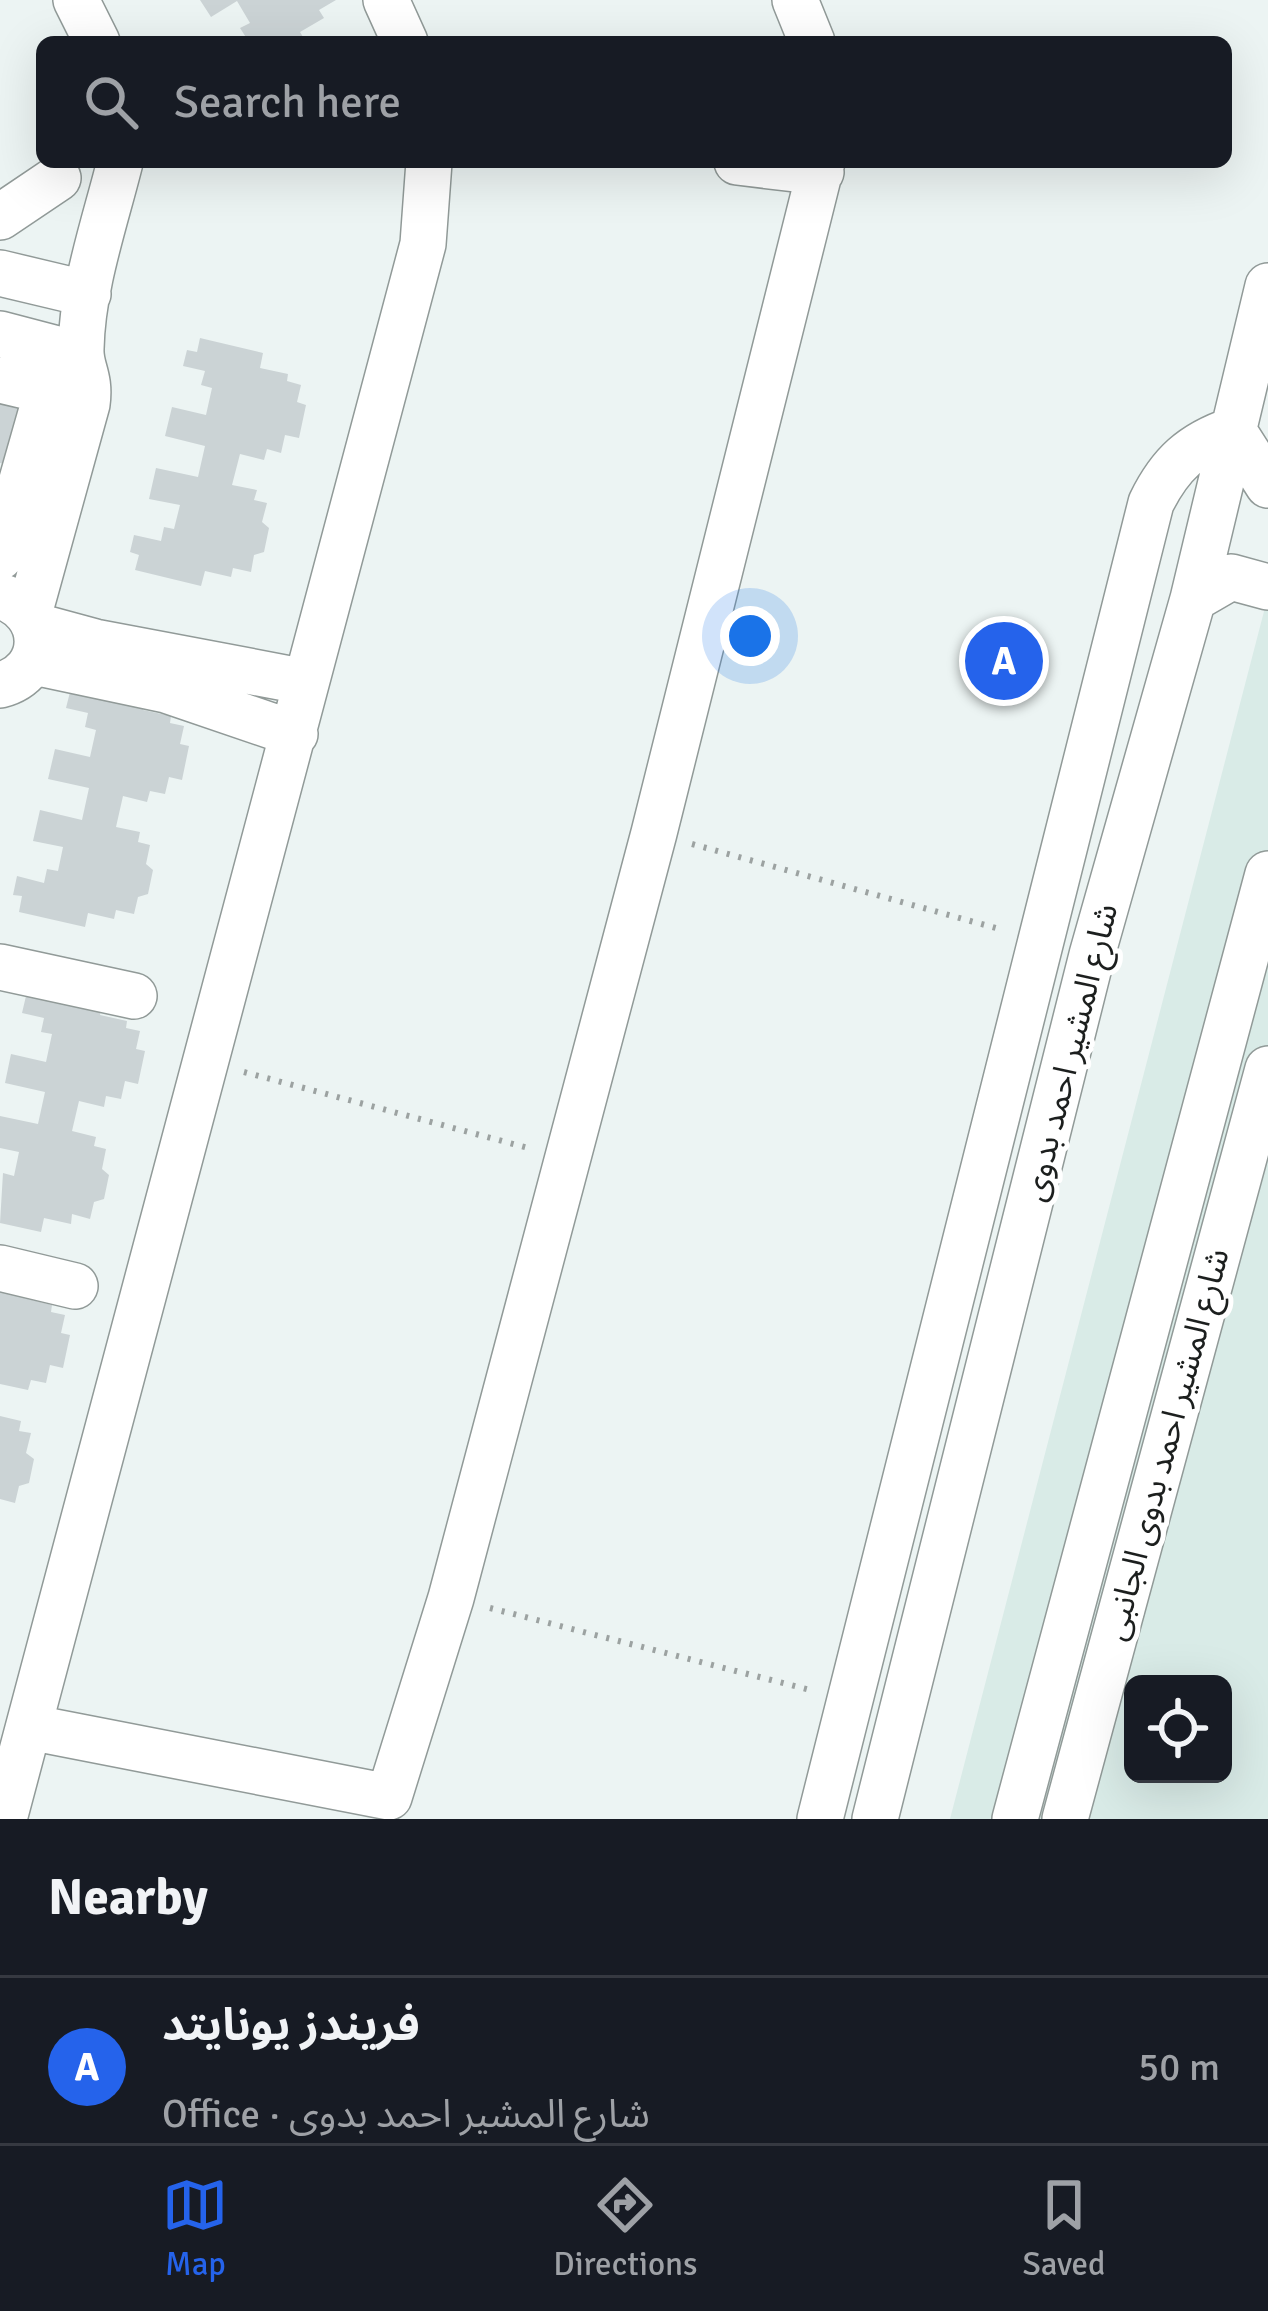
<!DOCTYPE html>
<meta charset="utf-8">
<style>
body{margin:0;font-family:Signika,"Noto Sans Arabic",sans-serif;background:#20242c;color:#f1f3f6}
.controls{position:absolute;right:36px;bottom:36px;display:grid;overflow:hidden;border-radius:18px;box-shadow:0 12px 48px #0002}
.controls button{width:108px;height:108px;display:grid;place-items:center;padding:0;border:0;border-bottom:3px solid #363941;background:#171b24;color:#f1f3f6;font:60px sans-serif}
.you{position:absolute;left:750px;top:636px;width:42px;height:42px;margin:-30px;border:9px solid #fff;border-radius:50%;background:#1a73e8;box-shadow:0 0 0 18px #1a73e833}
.badge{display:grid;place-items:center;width:78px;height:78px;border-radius:50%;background:#2563eb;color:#fff;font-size:39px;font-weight:700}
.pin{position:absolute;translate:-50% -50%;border:6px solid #fff;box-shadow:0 3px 12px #0006}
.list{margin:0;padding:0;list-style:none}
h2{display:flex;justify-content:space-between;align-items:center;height:156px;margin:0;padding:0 48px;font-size:51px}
h2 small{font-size:39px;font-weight:400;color:#9ea1a6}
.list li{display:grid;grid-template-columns:78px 1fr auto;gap:36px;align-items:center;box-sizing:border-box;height:168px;padding:0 48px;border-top:3px solid #363941}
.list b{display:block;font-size:45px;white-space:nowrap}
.list p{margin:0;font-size:39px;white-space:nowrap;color:#9ea1a6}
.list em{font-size:39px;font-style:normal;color:#9ea1a6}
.icon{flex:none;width:66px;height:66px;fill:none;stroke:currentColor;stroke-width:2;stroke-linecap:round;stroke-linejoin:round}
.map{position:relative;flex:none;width:1268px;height:1819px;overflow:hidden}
.search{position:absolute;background:#171b24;box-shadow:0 12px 48px #0002;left:36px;right:36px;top:36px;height:132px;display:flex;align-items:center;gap:30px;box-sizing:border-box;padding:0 42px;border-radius:18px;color:#9ea1a6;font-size:45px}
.sheet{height:324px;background:#171b24}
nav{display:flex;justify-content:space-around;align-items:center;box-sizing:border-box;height:168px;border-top:3px solid #363941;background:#171b24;font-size:33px;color:#9ea1a6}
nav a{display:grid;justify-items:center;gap:6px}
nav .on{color:#2563eb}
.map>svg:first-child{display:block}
.built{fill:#d9ebe7;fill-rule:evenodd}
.building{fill:#cbd3d5}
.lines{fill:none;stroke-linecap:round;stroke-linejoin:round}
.minor-casing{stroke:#919a98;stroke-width:48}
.path{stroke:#9ca2a1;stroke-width:6;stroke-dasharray:3 9;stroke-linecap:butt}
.minor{stroke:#fff;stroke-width:45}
.labels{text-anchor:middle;stroke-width:10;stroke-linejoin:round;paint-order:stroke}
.street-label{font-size:33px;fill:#1c1f1e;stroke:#fff}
</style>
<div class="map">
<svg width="1268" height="1819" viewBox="0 0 1268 1819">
<rect width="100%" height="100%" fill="#ecf4f3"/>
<!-- built -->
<path class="built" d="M1268,596V1819H950ZM1133,1684H1223V1774H1133Z"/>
<!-- building -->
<path class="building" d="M200,0H336L319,10L324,18L300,32L306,42H249L240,28L250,23L237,1L211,17Z
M200,338L263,353L260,368L288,374L287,381L301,385L297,402L306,405L299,438L285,435L281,453L267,449L264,460L240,454L232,485L257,490L254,500L267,503L262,522L269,528L264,552L254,555L251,572L233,568L231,577L205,571L201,586L135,570L139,555L130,552L134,535L161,541L164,527L174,529L180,505L149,499L156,468L198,477L205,446L165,436L172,407L206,415L212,388L201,385L205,371L183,366L187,350L197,352Z
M0,386L21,401L10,465L0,463Z
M70,692L147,695L143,710L171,716L170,723L184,726L180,744L189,746L182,780L169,777L165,794L150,791L147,802L123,796L116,827L140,832L138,842L150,845L146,864L153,870L148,894L138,897L134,914L116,910L114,919L88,913L85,927L19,912L22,896L13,895L17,876L44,883L47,869L58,871L63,847L33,841L40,810L82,820L89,788L48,779L55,749L90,757L96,730L85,727L88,713L66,708Z
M40,984L103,999L100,1015L127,1021L126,1028L140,1031L136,1049L145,1051L138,1084L125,1081L121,1099L106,1096L104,1107L79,1101L72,1131L96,1137L94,1146L106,1149L102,1169L109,1175L104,1199L94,1202L90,1219L72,1214L71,1224L44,1218L41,1232L0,1223L3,1173L14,1176L19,1152L0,1148V1116L38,1124L45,1092L5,1083L11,1054L46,1062L52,1034L41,1032L44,1018L22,1013L26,996L37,998Z
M0,1277L28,1283L24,1298L52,1305L51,1312L65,1315L61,1333L70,1335L63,1368L50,1365L46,1383L31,1380L28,1390L0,1384Z
M0,1416L21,1421L19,1431L31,1433L26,1453L34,1459L29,1483L19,1486L15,1503L0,1499Z"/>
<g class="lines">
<!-- minor casing -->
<g class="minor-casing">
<path id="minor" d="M76,0L97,42
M386,0L405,42
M795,0L812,42
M737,162L821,172
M0,217L58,178
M0,273L88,294
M0,334L80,355
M0,380L47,391
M0,557L51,378L60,365L80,355
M0,596C49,611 50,672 0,685
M1193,599L1231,577L1268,587
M29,614L87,404C91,376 80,368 81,349C82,287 105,222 120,162
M36,626L95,642L306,682
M34,662L166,690L295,734
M0,967L134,996
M0,1268L75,1286
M29,1727L389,1797L451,1598L654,833L822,162
M4,1819L423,244L429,162
M820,1819L1151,503C1170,464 1192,444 1233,430L1268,485
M875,1819L1092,955L1193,599L1268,286
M1015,1819L1268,874
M1065,1819L1268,1069"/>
</g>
<!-- path -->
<path class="path" d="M692,844L1003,930
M244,1072L532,1149
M490,1608L814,1691"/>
<!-- minor -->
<use href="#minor" class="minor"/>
</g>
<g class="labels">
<!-- street labels -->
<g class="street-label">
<text transform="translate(1069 1052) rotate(-76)" y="12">شارع المشير احمد بدوى</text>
<text transform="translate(1165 1444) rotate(-75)" y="12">شارع المشير احمد بدوى الجانبى</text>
</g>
</g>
</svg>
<div class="controls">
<button><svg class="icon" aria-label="locate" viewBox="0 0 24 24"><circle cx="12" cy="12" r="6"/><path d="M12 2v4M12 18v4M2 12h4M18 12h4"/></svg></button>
</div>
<div class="you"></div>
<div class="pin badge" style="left:1004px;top:661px">A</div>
<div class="search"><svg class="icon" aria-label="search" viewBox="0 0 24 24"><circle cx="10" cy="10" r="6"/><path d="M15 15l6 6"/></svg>Search here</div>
</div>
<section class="sheet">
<h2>Nearby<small></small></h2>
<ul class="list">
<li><span class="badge">A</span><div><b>فريندز يونايتد</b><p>Office · شارع المشير احمد بدوى</p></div><em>50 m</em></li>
</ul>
</section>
<nav>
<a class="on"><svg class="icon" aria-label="map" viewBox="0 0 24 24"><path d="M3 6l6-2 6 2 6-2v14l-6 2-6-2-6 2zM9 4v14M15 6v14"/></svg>Map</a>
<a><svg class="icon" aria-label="directions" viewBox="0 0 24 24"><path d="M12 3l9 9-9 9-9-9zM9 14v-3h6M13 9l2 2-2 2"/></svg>Directions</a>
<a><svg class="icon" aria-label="saved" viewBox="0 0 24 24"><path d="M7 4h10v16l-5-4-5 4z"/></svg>Saved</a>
</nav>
